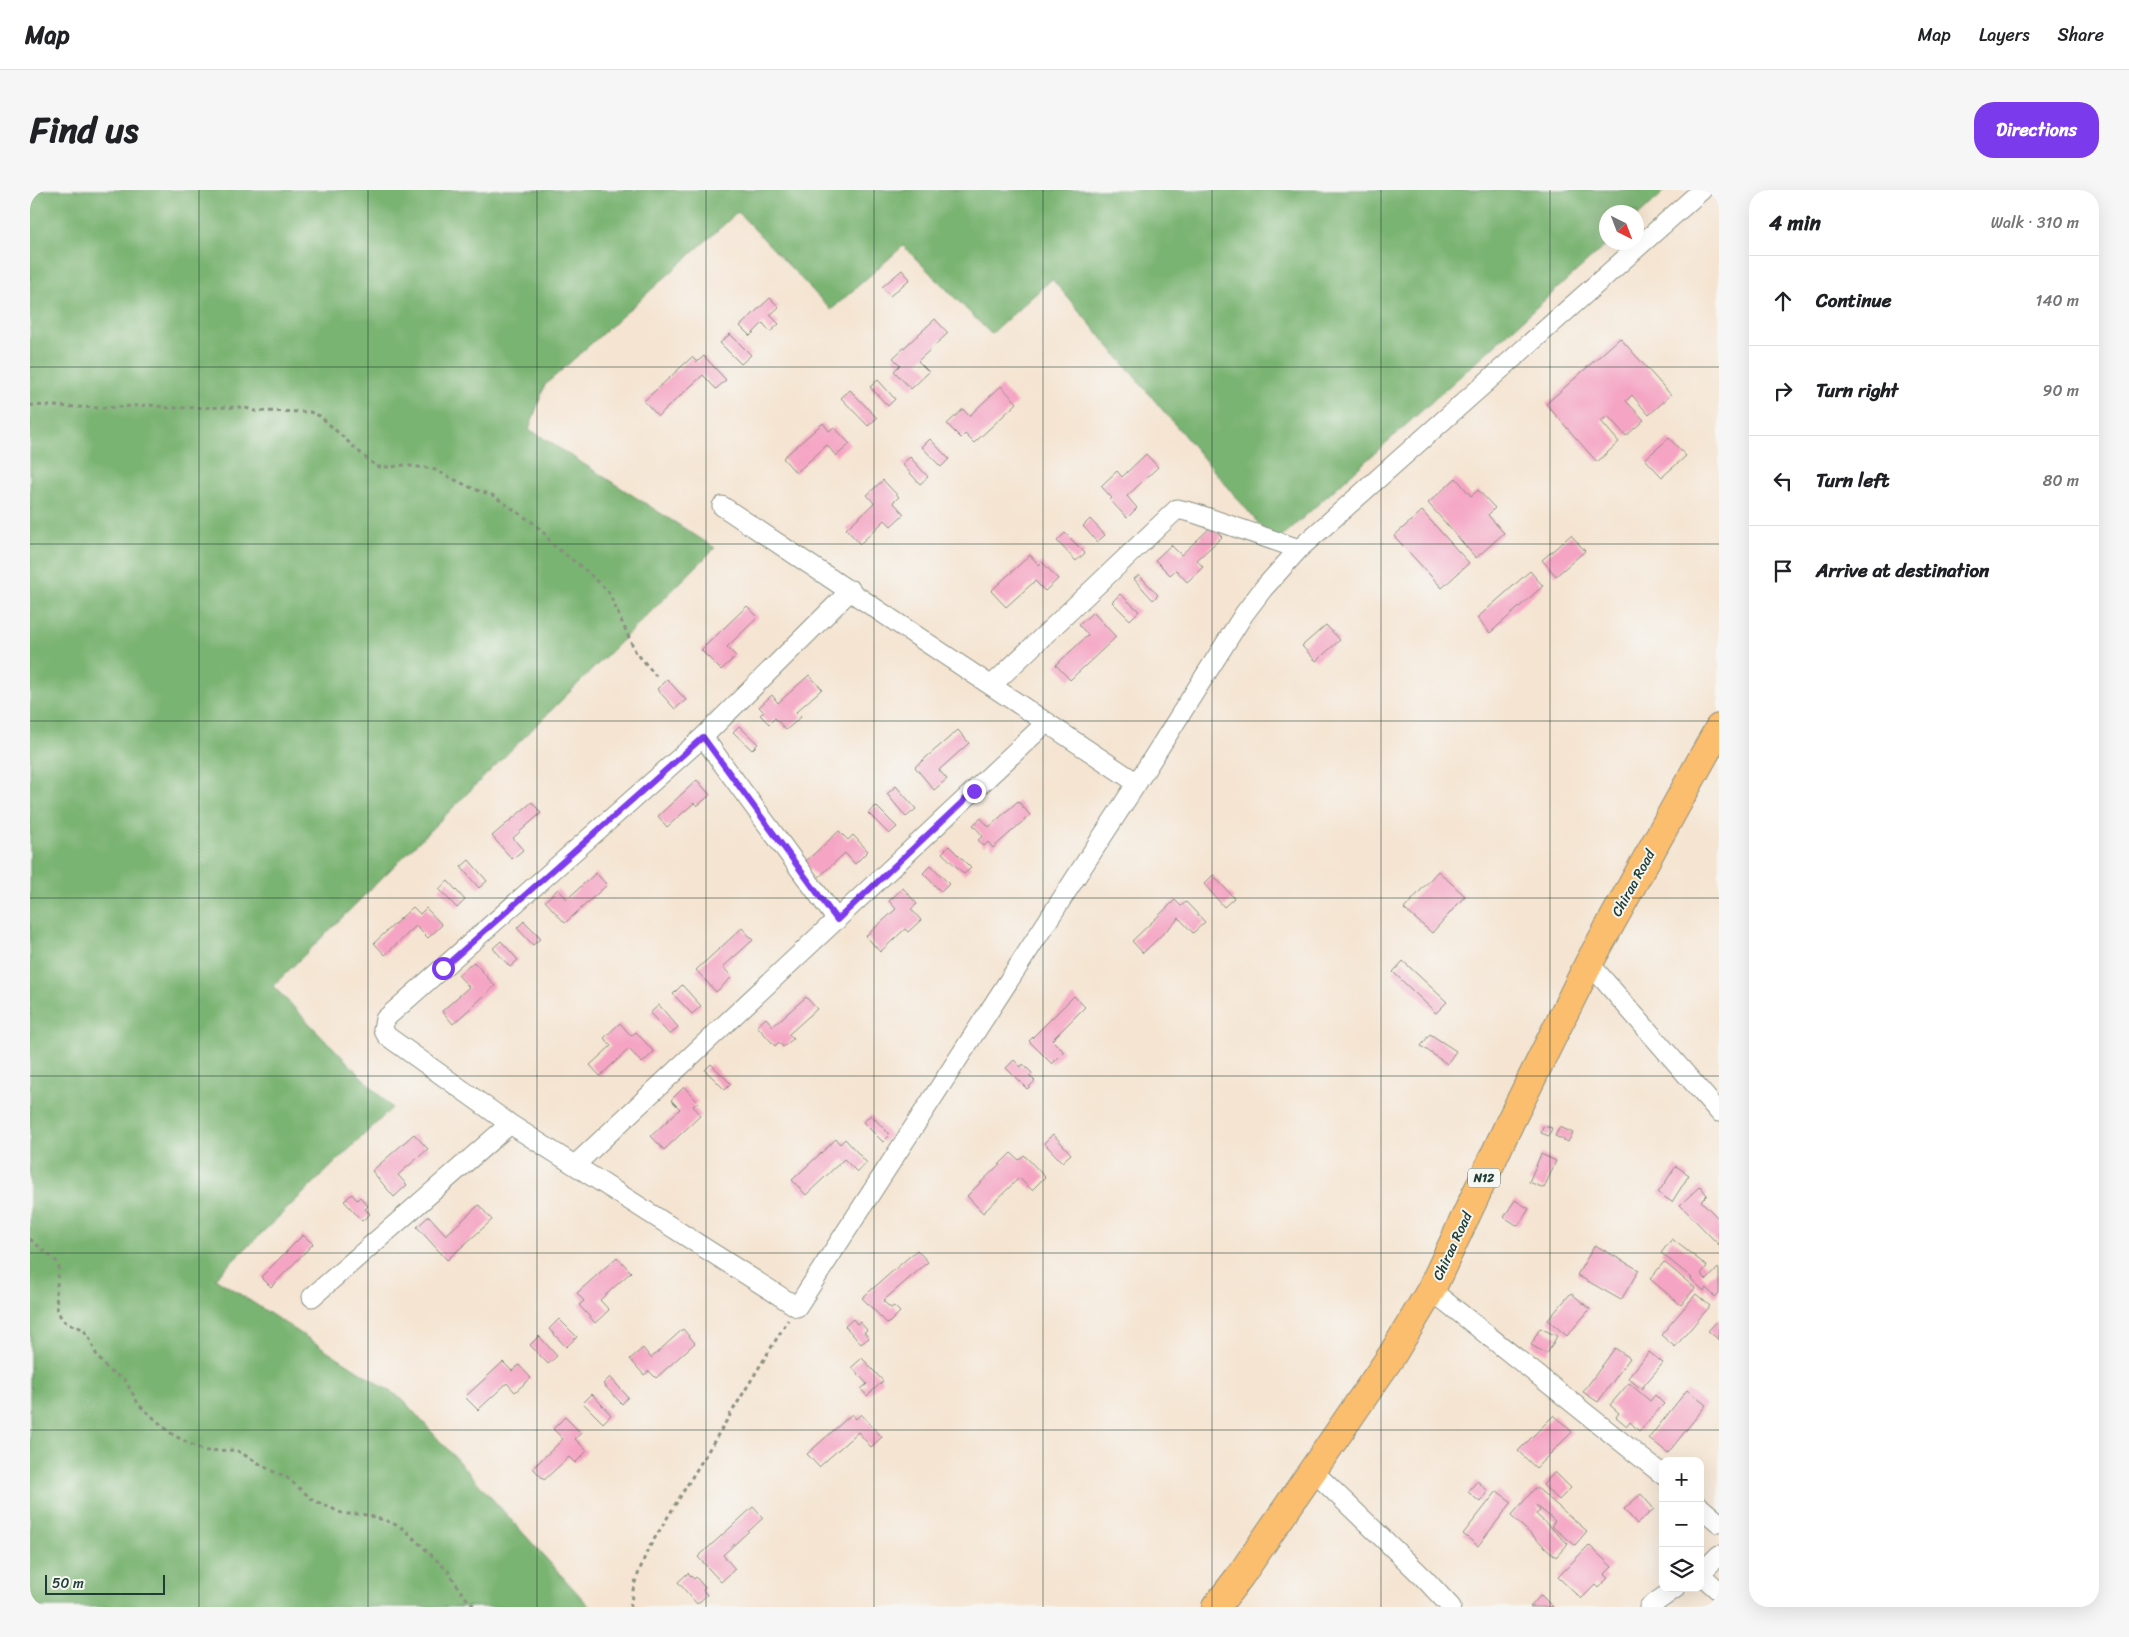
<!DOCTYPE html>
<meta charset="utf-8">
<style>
body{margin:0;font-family:Sriracha,sans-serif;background:#f6f6f6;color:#202124}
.controls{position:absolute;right:15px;bottom:15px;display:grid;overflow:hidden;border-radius:10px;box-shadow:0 5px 20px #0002}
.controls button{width:45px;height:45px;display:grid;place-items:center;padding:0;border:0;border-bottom:1px solid #e0e0e0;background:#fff;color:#202124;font:25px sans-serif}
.compass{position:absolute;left:1569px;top:15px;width:45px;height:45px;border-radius:50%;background:#fff;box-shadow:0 5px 20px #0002;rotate:138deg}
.scale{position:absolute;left:15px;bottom:12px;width:120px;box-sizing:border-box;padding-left:5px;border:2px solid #1f3d34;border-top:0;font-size:14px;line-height:18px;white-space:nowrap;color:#1f3d34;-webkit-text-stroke:4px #f6f6f2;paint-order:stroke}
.stop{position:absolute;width:15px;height:15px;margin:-11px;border:4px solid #7c3aed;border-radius:50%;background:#fff}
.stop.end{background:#7c3aed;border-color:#fff;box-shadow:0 1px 5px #0008}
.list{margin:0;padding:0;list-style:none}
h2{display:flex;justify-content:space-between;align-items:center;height:65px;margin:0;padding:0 20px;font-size:21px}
h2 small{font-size:16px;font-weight:400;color:#757577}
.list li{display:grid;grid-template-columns:32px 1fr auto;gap:15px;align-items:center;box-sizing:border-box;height:90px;padding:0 20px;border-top:1px solid #e0e0e0}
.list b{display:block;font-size:19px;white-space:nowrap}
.list em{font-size:16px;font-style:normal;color:#757577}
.icon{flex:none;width:28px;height:28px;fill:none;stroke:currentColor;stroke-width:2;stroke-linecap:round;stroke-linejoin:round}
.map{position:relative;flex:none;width:1689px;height:1417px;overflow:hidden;border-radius:20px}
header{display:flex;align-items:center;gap:30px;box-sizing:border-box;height:70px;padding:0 25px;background:#fff;border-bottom:1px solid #e0e0e0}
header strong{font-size:24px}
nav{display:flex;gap:28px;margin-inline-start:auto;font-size:18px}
.intro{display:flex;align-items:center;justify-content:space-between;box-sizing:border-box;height:120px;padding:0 30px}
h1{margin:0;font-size:35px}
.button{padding:12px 22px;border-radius:20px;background:#7c3aed;color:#fff;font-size:18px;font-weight:700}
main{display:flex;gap:30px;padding:0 30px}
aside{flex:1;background:#fff;border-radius:20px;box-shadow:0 5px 20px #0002}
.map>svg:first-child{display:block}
.forest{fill:#7ab472;stroke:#4c7853}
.building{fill:#f5a4c3}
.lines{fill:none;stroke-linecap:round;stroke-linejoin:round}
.street-casing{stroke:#8a9082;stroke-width:21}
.highway-casing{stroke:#8a9082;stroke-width:30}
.path{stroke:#8a9082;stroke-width:3;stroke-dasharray:4 4;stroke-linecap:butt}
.street{stroke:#fff;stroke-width:19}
.highway{stroke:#fbbd6e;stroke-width:28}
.route{stroke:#7c3aed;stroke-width:6}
.grid{fill:none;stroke:#1f3d34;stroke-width:1;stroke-opacity:0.55}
.labels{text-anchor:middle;stroke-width:4;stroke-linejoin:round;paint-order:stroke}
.shield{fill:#f6f6f2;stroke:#60746d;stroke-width:1}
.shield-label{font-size:12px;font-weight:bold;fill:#1f3d34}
.street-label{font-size:14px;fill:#1f3d34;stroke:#f6f6f2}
</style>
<header>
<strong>Map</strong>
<nav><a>Map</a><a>Layers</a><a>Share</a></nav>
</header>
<div class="intro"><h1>Find us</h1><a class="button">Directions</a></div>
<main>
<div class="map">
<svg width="1689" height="1417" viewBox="0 0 1689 1417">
<rect width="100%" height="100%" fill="#f6f6f2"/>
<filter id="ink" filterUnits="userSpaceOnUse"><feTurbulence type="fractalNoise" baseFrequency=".02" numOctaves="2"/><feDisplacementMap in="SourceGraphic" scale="10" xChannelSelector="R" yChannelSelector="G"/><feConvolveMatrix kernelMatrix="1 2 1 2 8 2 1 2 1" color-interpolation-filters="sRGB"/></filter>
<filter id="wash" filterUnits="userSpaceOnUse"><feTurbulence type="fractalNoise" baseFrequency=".0096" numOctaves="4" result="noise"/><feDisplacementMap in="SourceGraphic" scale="20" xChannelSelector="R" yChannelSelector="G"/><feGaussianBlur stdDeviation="1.12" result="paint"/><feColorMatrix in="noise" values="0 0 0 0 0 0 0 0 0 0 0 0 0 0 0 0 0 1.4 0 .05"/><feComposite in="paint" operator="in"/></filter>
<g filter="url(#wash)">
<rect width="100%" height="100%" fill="#f5e4d1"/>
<!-- forest -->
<path class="forest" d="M0,0H1636L1607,27L1606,22H1576L1578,53L1245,353L1022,89L961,144L873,56L801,120L708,22L515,195L499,239L685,358L243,796L362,918L185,1088L372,1209L560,1417H7L0,1410Z"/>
<g id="blocks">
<!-- building -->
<path class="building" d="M872,80L880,89L860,106L852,97Z
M740,108L749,117L740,125L749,134L740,142L733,133L720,146L710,136Z
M905,129L918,143L888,171L899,182L881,199L864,181L870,175L863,168Z
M700,144L721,165L711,174L690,153Z
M1590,148L1641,205L1619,225L1602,205L1596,211L1614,230L1596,246L1578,226L1571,231L1589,252L1567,272L1516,214Z
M674,166L696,190L686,199L673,185L628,226L614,211L662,167L667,172Z
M848,190L865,209L858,216L840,197Z
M971,196L987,213L944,253L935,244L931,248L917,234L933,219L939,226Z
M820,200L847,228L838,236L811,208Z
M793,233L799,241L804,237L820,254L806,266L797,255L766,283L753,268Z
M1639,248L1656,266L1632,287L1615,269Z
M900,249L919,269L911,277L892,257Z
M1116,264L1128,277L1097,306L1107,318L1097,328L1080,310L1082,308L1071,296L1087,281L1092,287Z
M880,267L898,287L890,294L872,274Z
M1426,288L1441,306L1448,300L1465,318L1458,325L1474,343L1446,368L1398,313Z
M853,290L869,307L863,312L874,324L861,336L855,330L830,354L816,339L844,313L837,305Z
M1392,321L1439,373L1412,398L1364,346Z
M1060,329L1075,345L1067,352L1053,336Z
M1182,336L1192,347L1167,370L1173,377L1157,392L1146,380L1140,385L1125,370L1141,355L1151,365Z
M1035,343L1055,363L1046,371L1027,351Z
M1541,345L1555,361L1526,386L1512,370Z
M1000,365L1009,375L1012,372L1028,389L1015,401L1005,391L976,417L961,401Z
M1500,381L1513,396L1460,443L1447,428Z
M1109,385L1128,405L1123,410L1104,389Z
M1090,404L1109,421L1100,430L1082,412Z
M717,416L728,427L697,457L706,466L691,480L671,460Z
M1063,422L1086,447L1040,490L1026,475L1058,445L1049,435Z
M1296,435L1310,450L1286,471L1272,456Z
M779,485L792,499L766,522L771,527L756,540L745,528L739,534L730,525L734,522L729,517L742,505L748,513Z
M637,489L656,510L645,519L627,499Z
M709,536L728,554L722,560L703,542Z
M928,540L939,553L909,580L917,589L904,600L885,577Z
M667,590L680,605L667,616L664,613L637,637L628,626Z
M866,596L886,619L876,627L857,604Z
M988,611L1000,625L963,658L958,652L954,656L948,650L953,646L943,635L951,628L959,637Z
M502,612L511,623L483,648L493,660L482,669L462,646Z
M846,616L867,637L859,644L838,623Z
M809,641L818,650L823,645L838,661L825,674L815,663L788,688L774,673Z
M919,656L941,678L934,684L912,663Z
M439,670L457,691L449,698L431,677Z
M901,675L919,694L911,702L893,683Z
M1408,681L1435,706L1402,743L1374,719Z
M566,683L577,695L535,733L515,711L528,699L537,709Z
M1183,685L1204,708L1194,717L1174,694Z
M418,691L435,710L427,718L409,699Z
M873,698L887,714L881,719L891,730L878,742L875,739L850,762L836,746L866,719L859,711Z
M1145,710L1151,716L1156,712L1175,732L1163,743L1149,728L1113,763L1102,751Z
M383,717L390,724L396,718L412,735L398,748L386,736L355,765L344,753Z
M494,731L511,748L503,755L487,738Z
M712,738L723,750L693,777L702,787L686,802L666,780Z
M471,751L488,770L480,777L463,758Z
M1373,771L1417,812L1406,823L1363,782Z
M444,772L465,796L423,834L412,821L439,797L428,785Z
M652,795L671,816L662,824L643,804Z
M1044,806L1055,817L1022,850L1034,862L1022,874L999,851Z
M776,807L787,819L759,844L763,849L753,857L749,852L745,856L727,836L736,828L743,836Z
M629,815L648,837L640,845L620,823Z
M590,833L601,846L606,842L624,862L612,873L599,859L570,886L560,875L581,856L574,848Z
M1400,844L1426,861L1417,874L1391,856Z
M984,870L991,877L993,874L1002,883L999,886L1005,891L997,899L976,878Z
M681,874L701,894L695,900L675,880Z
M654,897L668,912L663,916L671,925L634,960L621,946L650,919L641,910Z
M841,925L860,945L853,952L833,932Z
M1513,936L1522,938L1519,946L1511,943Z
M1530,937L1543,943L1538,952L1525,946Z
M384,944L398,959L368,985L377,995L364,1007L342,981Z
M1023,944L1041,964L1032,972L1014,953Z
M806,949L810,954L815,949L837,973L827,982L814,969L776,1005L762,990Z
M981,963L989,970L994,965L1015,987L1002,1000L989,988L953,1023L937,1006Z
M1511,964L1526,971L1514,998L1499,992Z
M1646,976L1659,985L1642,1012L1628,1003Z
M1670,996L1677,1005L1671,1011L1689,1029V1055L1650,1015Z
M322,1004L327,1010L330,1007L338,1016L335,1019L340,1024L332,1031L314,1011Z
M1485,1010L1499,1019L1488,1036L1474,1027Z
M449,1015L462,1030L417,1070L387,1037L399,1026L416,1045Z
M273,1045L283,1054L241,1097L231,1087Z
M1642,1049L1677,1076L1671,1084L1677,1090L1688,1078L1689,1080V1103L1685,1107L1676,1098L1674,1101L1661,1089L1662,1088L1631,1063Z
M1565,1055L1609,1080L1591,1110L1547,1085Z
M887,1060L898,1072L853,1111L861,1118L864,1116L870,1122L858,1134L832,1108Z
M587,1067L601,1082L570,1110L579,1120L565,1133L549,1115L554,1111L547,1103Z
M1634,1072L1665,1098L1651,1115L1620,1089Z
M1541,1103L1560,1119L1537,1146L1518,1130Z
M1666,1104L1680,1116L1645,1157L1631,1145Z
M529,1129L547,1147L536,1157L519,1139Z
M823,1129L827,1134L830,1132L837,1140L834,1142L839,1148L831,1154L815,1136Z
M1689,1129V1150L1678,1141Z
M1510,1138L1527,1146L1517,1164L1501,1155Z
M653,1139L665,1153L626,1188L619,1181L614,1185L600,1169L613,1158L621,1168Z
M509,1146L527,1166L518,1174L500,1155Z
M1585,1158L1600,1168L1568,1212L1553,1202Z
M1619,1162L1633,1173L1611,1199L1598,1188Z
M832,1168L853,1191L837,1206L831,1199L837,1194L822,1177Z
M473,1172L482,1181L489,1175L501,1188L485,1202L477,1193L448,1220L435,1207Z
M580,1187L598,1207L592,1214L573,1194Z
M1599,1193L1620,1211L1625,1205L1634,1214L1609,1241L1600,1232L1597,1236L1586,1227L1589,1223L1580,1215Z
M1657,1200L1676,1215L1638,1263L1619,1248Z
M562,1204L581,1225L573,1233L553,1213Z
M822,1224L826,1229L831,1224L852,1247L841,1257L828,1242L789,1277L777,1264Z
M1524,1225L1542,1242L1506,1278L1488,1261Z
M535,1227L551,1243L545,1249L557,1261L545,1273L539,1267L514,1290L503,1278L533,1249L523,1239Z
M1525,1282L1541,1298L1529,1310L1513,1295Z
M1447,1291L1458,1301L1450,1312L1438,1302Z
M1506,1297L1557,1341L1545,1355L1521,1336L1525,1331L1506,1315L1510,1321L1506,1324L1538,1354L1526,1367L1481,1326Z
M1467,1301L1482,1312L1448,1356L1433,1344Z
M1611,1304L1624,1319L1607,1334L1594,1319Z
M723,1317L733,1328L693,1365L705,1379L691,1392L668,1367Z
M1559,1355L1582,1377L1574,1385L1578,1388L1568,1398L1565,1395L1551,1409L1528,1387Z
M658,1383L664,1389L666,1387L675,1398L673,1400L677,1405L667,1414L648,1392Z
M1511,1405L1523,1417H1500Z"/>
</g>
</g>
<g filter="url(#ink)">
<use href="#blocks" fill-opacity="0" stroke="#8a9082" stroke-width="1"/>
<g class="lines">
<!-- street casing -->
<g class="street-casing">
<path id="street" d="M692,316L1107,593
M821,400L673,547L355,829L353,839L357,846L480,934L767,1117L1107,593L1214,424L1233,399L1269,359L1672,0
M962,495L1147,319L1164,323L1269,359
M673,547L807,730
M1559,773L1689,922
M545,975L1017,532
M1401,1100L1633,1285
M282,1107L480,934
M1283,1281L1394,1388L1421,1417
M1670,1317L1689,1333
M1689,1365L1670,1384L1689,1401
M1619,1417L1646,1398"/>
</g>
<!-- highway casing -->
<g class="highway-casing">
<path id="highway" d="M1186,1417L1210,1386L1362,1165L1401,1100L1480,932L1559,773L1689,538"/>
</g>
<!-- path -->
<path class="path" d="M0,215L72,218L120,215L139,218L213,217L225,221L280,222L290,226L337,269L348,277H361L374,275L403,279L444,299L462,305L502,332L513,342L523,355L553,378L578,401L605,461L626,486
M0,1049L27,1072L29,1078L26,1103L27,1118L31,1128L38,1134L53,1139L59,1147L67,1166L79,1181L95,1190L109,1215L143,1245L174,1261L206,1260L242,1281L255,1286L283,1310L314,1324H332L347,1328L360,1332L374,1339L418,1381L434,1406L445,1417
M600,1417L604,1395L617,1361L758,1130"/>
<!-- street -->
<use href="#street" class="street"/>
<!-- highway -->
<use href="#highway" class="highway"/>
</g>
</g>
<g class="lines" filter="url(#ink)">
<!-- route -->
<path class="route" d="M413,778L673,547L807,730L944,601"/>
</g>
<!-- grid -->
<path class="grid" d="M169,0V1417M338,0V1417M507,0V1417M676,0V1417M844,0V1417M1013,0V1417M1182,0V1417M1351,0V1417M1520,0V1417M0,177H1689M0,354H1689M0,531H1689M0,708H1689M0,886H1689M0,1063H1689M0,1240H1689"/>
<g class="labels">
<!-- shield labels -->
<rect class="shield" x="1438" y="978.5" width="32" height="19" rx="4"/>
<g class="shield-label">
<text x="1454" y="992">N12</text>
</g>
<!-- street labels -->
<g class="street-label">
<text transform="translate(1603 693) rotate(-61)" y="5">Chiraa Road</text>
<text transform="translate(1422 1056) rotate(-65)" y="5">Chiraa Road</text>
</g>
</g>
</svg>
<div class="controls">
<button>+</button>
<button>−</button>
<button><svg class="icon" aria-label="layers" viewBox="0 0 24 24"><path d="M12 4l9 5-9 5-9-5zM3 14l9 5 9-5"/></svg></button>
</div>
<svg class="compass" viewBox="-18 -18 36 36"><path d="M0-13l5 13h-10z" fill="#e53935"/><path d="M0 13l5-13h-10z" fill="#757577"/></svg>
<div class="scale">50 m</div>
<div class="stop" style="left:413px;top:778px"></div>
<div class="stop end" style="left:944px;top:601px"></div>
</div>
<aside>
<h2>4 min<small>Walk · 310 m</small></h2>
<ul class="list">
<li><svg class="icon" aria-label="ahead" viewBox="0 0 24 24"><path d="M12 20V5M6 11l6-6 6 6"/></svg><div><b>Continue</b></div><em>140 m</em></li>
<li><svg class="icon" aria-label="right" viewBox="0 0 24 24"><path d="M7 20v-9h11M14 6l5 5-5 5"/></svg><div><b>Turn right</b></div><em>90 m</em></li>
<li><svg class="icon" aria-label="left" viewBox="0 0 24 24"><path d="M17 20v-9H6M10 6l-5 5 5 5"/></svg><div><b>Turn left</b></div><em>80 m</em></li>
<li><svg class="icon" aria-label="arrive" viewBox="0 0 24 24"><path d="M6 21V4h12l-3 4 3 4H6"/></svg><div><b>Arrive at destination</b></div></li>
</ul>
</aside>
</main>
